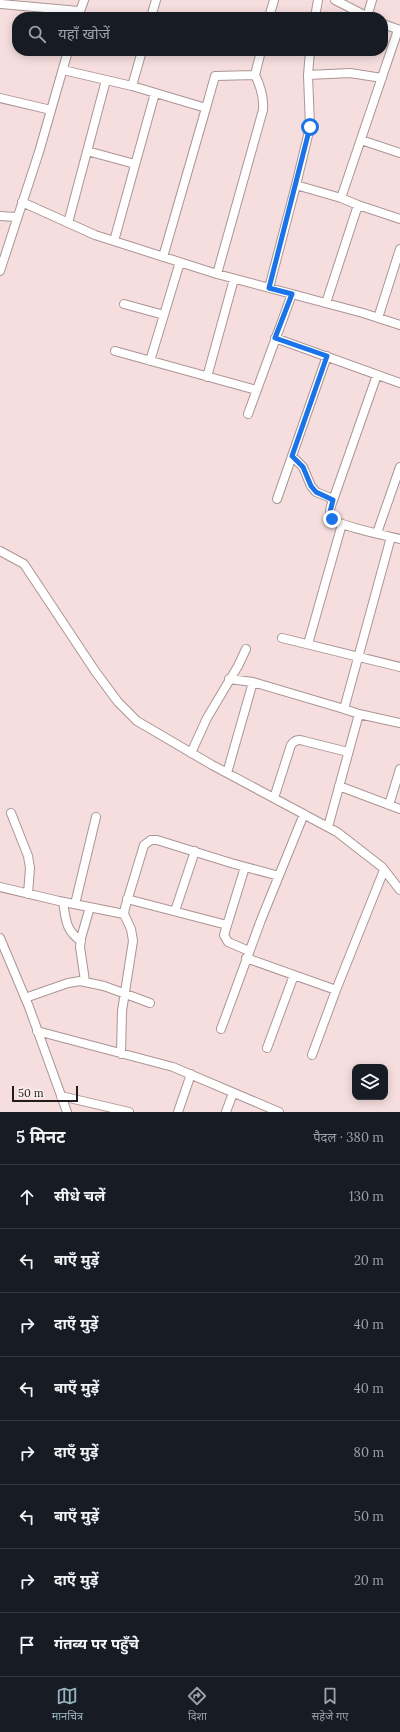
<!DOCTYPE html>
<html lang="hi">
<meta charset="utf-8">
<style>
body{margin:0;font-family:Lora,"Noto Sans Devanagari",serif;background:#242831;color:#f1f3f6}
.controls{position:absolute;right:12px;bottom:12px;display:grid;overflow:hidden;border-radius:8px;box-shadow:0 2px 10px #0003}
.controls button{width:36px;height:36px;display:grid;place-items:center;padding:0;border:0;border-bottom:1px solid #363941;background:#171b24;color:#f1f3f6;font:20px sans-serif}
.scale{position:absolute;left:12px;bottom:10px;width:66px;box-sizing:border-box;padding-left:4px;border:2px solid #241c1c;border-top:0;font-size:11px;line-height:14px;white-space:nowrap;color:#241c1c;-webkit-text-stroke:3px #fdeeee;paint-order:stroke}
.stop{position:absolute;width:12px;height:12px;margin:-9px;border:3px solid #1a73e8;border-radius:50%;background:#fff}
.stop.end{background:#1a73e8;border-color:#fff;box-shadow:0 1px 4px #0008}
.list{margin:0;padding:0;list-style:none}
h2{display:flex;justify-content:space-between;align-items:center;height:52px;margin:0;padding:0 16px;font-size:17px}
h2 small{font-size:13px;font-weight:400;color:#9ea1a6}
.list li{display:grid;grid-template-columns:26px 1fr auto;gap:12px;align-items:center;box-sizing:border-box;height:64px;padding:0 16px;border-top:1px solid #363941}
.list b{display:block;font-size:15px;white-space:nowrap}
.list em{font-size:13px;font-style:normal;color:#9ea1a6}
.icon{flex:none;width:22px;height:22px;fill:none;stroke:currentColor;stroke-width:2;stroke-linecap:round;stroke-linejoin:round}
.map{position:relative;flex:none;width:400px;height:1112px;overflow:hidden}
.search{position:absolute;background:#171b24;box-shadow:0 2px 10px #0003;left:12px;right:12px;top:12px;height:44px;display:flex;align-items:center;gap:10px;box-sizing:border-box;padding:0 14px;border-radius:16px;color:#9ea1a6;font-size:15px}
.sheet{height:564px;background:#171b24}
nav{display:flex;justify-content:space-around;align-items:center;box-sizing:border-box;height:56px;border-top:1px solid #363941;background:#171b24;font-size:11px;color:#9ea1a6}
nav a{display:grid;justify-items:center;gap:2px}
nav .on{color:#99b4c1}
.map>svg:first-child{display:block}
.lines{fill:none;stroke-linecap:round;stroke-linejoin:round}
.minor-casing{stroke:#ab9594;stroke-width:10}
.minor{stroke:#fff;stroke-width:8}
.route{stroke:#1a73e8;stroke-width:5}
</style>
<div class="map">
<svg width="400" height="1112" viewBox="0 0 400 1112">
<rect width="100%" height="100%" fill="#f7dede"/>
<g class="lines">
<!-- minor casing -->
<g class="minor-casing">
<path id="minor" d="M335,0L368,17
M0,2L1,4L79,11
M78,17L84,0
M151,17L156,0
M269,17L274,0
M315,17L318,0
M367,17L372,0
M383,24L400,30
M310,51L308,75L310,127L296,185L341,198
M63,70L132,86L142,51
M308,75L350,73L382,78
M132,86L206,108L215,76L255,75L261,51
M0,98L51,110
M361,140L400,153
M87,151L135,164
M22,202L95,235L217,274L363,313L400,325
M358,205L341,198L398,30
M0,216L16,217
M68,223L106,80
M114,241L155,93
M163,257L206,108
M0,271L39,152L68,51
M217,274L263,110C264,97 261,87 255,75
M269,288L296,185
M326,303L358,205L400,219
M124,304L164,315
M378,318L400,249
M275,338L400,383
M115,351L256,390
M150,361L180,262
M377,375L331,506C330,510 329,515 331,518C338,526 388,536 400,539
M207,377L234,279
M248,414L292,294
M292,456L303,467L311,486L316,492L333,499
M277,499L327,356
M377,533L400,467
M0,551L24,564L95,671L118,702L137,721L212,765L337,832L382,867L400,890
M282,638L400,667
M308,644L342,524
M229,679L253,682L344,709
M359,714L344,709L391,537
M191,753L207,718L238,666L246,649
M227,773L253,682
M339,786L400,809
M274,798L291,745C295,740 298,739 304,741L348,752
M389,805L400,769
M11,813L28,856L30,868L28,894
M328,827L359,714L400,723
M245,867L224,935L228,942L249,951
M0,887L59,901L124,914
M127,899L227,925
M63,902C66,919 65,930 81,941
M75,904L96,817
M175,911L195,851
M0,938L29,1007L67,1112
M246,958L336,990
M85,981L80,947L81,938L90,907
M25,998L68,983L80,981L104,986L150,1003
M221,1029L261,920L304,814
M37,1031L173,1067L279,1112
M267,1048L294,975
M121,1054L122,1011L133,941L131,929L124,914L125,908L144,845L151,840H157L231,863L279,876
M312,1055L336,990L384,870
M61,1096L129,1112
M178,1112L191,1074
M226,1112L233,1093"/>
</g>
<!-- minor -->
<use href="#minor" class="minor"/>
</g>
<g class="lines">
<!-- route -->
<path class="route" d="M310,127L269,288L292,294L275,338L327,356L292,456L303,467L311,486L316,492L333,500L330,512L332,519"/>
</g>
</svg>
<div class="controls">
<button><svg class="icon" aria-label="layers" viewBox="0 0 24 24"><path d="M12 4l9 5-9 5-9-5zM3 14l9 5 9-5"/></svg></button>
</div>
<div class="scale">50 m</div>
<div class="stop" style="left:310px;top:127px"></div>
<div class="stop end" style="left:332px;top:519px"></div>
<div class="search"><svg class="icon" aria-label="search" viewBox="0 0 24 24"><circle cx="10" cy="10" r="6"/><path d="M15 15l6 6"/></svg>यहाँ खोजें</div>
</div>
<section class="sheet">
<h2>5 मिनट<small>पैदल · 380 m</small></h2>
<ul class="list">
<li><svg class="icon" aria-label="ahead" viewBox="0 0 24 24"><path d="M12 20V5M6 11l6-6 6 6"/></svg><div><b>सीधे चलें</b></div><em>130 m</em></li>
<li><svg class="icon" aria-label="left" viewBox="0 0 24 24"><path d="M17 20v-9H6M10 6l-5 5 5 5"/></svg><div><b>बाएँ मुड़ें</b></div><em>20 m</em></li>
<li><svg class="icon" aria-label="right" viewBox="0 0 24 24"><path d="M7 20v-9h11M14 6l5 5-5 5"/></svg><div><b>दाएँ मुड़ें</b></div><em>40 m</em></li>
<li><svg class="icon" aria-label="left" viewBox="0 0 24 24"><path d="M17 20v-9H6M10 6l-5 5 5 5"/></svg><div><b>बाएँ मुड़ें</b></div><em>40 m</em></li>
<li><svg class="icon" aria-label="right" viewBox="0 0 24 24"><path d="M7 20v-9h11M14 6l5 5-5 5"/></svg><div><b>दाएँ मुड़ें</b></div><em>80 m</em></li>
<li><svg class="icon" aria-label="left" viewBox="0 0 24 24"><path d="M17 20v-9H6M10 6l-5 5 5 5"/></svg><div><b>बाएँ मुड़ें</b></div><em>50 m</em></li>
<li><svg class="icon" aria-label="right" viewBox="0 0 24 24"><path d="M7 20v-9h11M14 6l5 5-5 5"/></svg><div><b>दाएँ मुड़ें</b></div><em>20 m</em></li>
<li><svg class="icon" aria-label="arrive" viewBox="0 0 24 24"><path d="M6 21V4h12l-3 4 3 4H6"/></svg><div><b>गंतव्य पर पहुँचे</b></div></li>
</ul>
</section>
<nav>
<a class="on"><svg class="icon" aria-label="map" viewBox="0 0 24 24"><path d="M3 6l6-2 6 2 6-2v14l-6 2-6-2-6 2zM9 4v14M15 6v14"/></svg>मानचित्र</a>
<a><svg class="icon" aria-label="directions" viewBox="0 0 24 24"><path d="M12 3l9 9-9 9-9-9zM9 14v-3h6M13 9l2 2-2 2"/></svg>दिशा</a>
<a><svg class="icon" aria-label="saved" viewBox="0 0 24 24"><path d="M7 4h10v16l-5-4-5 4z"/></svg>सहेजे गए</a>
</nav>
